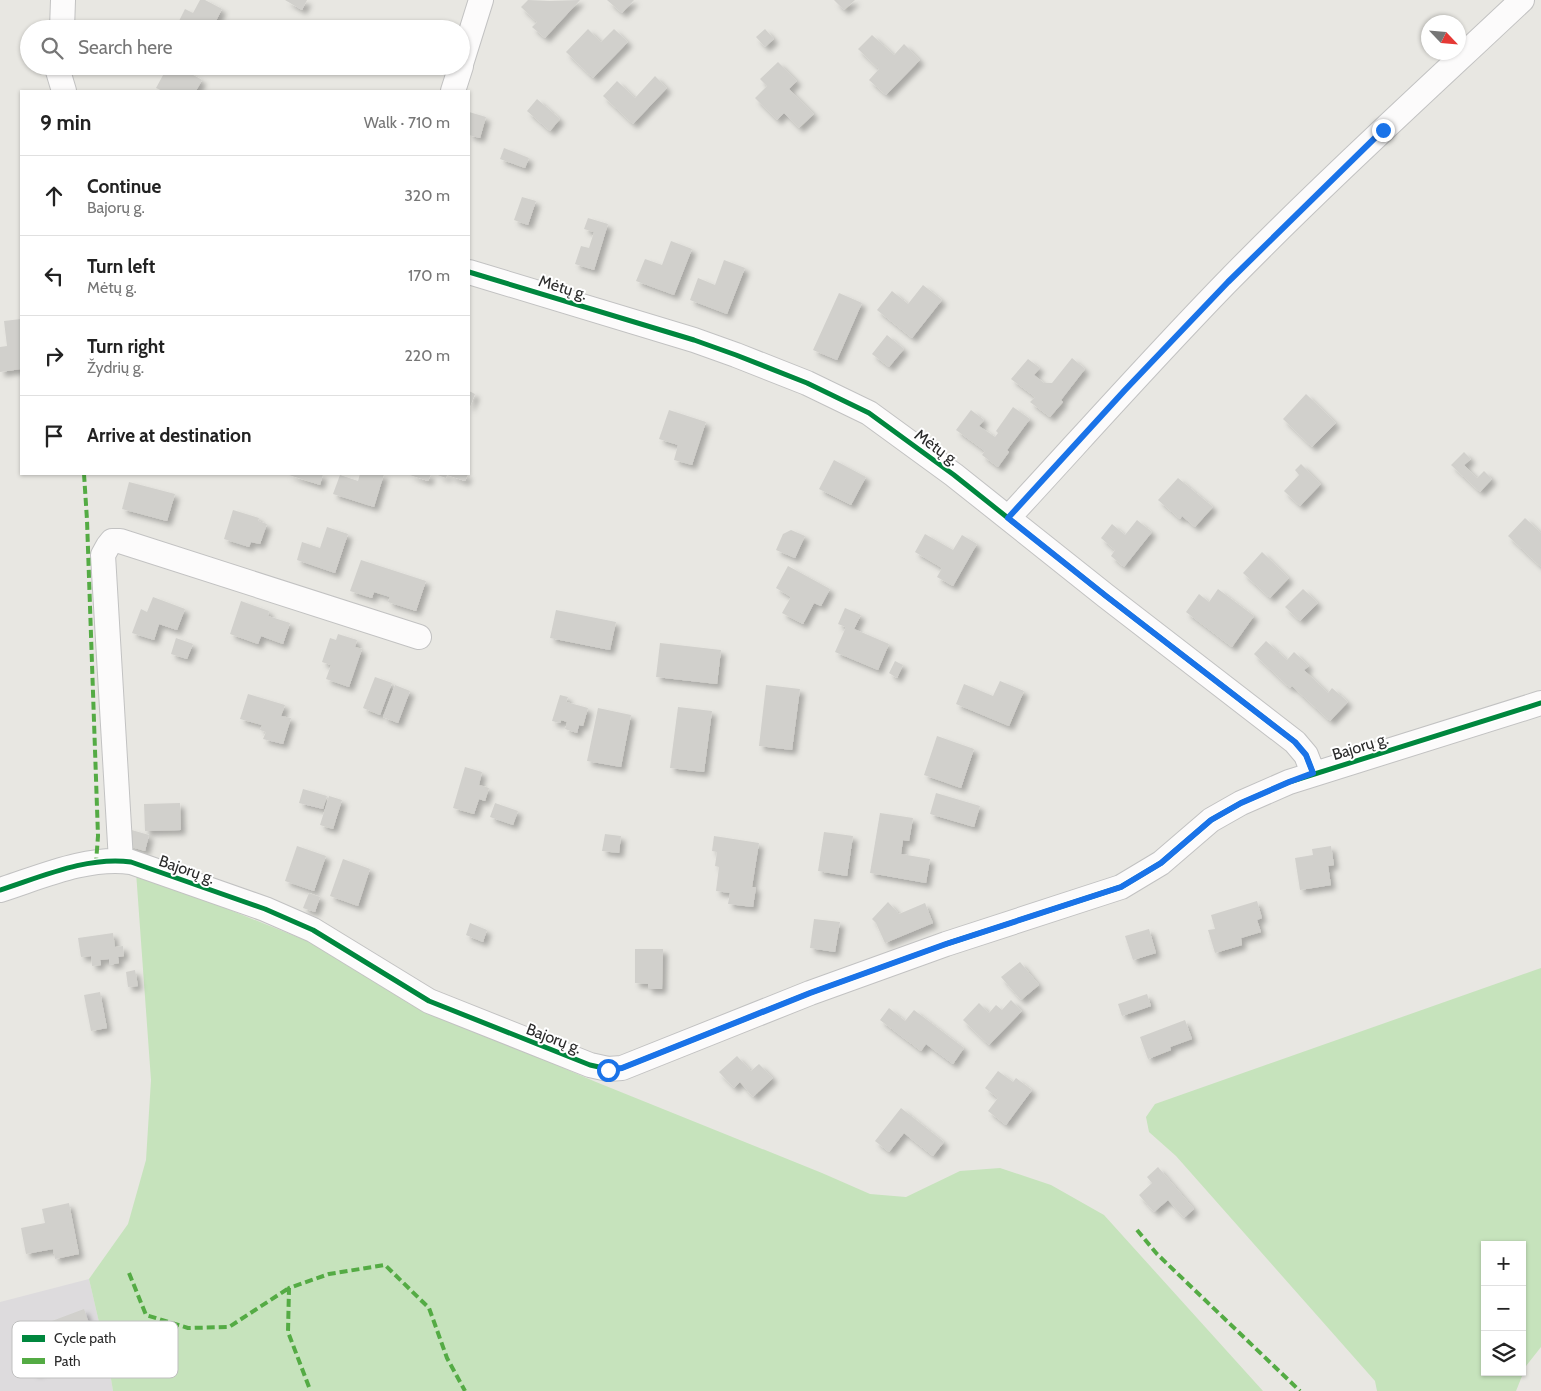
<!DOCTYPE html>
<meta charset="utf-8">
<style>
body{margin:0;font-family:Cabin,sans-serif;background:#f6f6f6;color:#222}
.controls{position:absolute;right:15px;bottom:15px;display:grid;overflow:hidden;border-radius:0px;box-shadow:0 1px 4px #0004}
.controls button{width:45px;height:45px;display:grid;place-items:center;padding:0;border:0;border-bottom:1px solid #e0e0e0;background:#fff;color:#222;font:25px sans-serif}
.compass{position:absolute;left:1421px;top:15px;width:45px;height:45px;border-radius:50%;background:#fff;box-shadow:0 1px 4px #0004;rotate:116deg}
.stop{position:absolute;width:15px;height:15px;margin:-11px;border:4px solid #1a73e8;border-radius:50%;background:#fff}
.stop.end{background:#1a73e8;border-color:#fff;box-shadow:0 1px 5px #0008}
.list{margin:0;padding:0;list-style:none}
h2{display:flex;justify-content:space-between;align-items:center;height:65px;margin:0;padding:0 20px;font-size:21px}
h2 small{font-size:16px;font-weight:400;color:#767676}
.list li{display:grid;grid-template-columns:32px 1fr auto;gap:15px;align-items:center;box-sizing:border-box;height:80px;padding:0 20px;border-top:1px solid #e0e0e0}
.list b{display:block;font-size:19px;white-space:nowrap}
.list p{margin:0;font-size:16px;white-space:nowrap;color:#767676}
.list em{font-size:16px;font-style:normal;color:#767676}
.icon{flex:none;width:28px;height:28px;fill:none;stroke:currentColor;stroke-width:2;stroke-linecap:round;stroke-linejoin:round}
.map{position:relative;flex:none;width:1541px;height:1391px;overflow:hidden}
.search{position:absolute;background:#fff;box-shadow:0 1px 4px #0004;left:20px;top:20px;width:450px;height:55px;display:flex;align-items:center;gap:12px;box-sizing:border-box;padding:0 18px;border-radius:28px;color:#767676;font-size:19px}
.panel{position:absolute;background:#fff;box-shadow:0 1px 4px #0004;left:20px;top:90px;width:450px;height:385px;border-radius:0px}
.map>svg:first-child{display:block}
.industrial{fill:#dddbdd}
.green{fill:#c6e3bc;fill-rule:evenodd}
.building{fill:#d1d0cc;filter:url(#shadow)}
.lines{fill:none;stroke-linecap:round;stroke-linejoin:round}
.minor-casing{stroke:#c2c2c2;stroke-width:26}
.minor{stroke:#fcfbfb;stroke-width:24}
.quiet{stroke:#54ab44;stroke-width:4;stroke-dasharray:8 4;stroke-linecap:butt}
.cycleway-casing{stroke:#fff;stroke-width:8}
.cycleway{stroke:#00873e;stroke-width:5}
.route{stroke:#1a73e8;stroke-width:6}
.labels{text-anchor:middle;stroke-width:4;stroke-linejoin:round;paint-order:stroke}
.street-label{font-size:16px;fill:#2b2b2b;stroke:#fff}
.key{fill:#fff;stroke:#bfbfbf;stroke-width:1}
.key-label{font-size:14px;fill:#2b2b2b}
</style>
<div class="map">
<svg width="1541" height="1391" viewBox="0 0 1541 1391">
<defs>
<filter id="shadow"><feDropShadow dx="4.5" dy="4.5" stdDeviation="2.5" flood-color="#0004"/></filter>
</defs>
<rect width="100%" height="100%" fill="#e8e7e2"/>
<!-- industrial -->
<path class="industrial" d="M89,1279L108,1361L113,1391H0V1302Z"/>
<!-- green -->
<path class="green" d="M136,872L327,949L423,1008L596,1082L822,1173L870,1194L906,1197L960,1171L1000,1168L1051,1185L1104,1215L1263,1391H113L108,1361L89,1279L128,1224L146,1160L151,1080Z
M1541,968V1347L1526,1366L1516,1391H1377L1375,1381L1176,1156L1149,1132L1146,1117L1155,1104ZM1485,1245H1522V1372H1485Z"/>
<!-- building -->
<path class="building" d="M200,0H205L222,9L212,29H175L185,9L193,13Z
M285,0H307L302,10Z
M528,0L549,1L580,0L545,38L532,27L537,22L521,7Z
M607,0H634L622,13Z
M834,0H855L844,10Z
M588,29L601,42L614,29L628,42L593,78L566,52Z
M765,29L774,39L765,47L756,37Z
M872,35L894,55L904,44L920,60L886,95L869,80L879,69L858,49Z
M778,62L797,81L789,89L814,114L799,128L784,113L777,120L755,98L767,86L760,79Z
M168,66H172L185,73L186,71L202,80L196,91H163L156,88Z
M655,76L667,88L633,124L603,96L617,81L635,98Z
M537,99L560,119L550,131L527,111Z
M469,112L486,117L480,138L469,135Z
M504,148L529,158L525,168L500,159Z
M522,197L536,201L528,225L514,220Z
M588,218L608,224L594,270L575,264L581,246L589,248L594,232L584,229Z
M671,241L692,249L674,295L636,281L645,259L662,265Z
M724,260L745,268L727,314L690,300L698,278L715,285Z
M923,285L942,300L912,338L877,310L892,291L908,304Z
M839,293L862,303L837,360L813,350Z
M21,319V369L0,372V347L7,346L4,321Z
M887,335L904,349L889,367L872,354Z
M1072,358L1085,369L1061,400L1063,402L1050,417L1030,402L1035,397L1011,379L1028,359L1040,368L1034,375L1044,383H1052Z
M469,391L475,394L469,409Z
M1306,394L1336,423L1312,447L1283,419Z
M1013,407L1030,419L1007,450L1009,452L998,467L982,455L985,451L956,430L971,410L984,420L979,426L995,437L998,433L996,431Z
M669,410L706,422L692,465L674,460L678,445L659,439Z
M1464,452L1471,459L1464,465L1477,478L1484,471L1492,479L1480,492L1451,465Z
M834,460L866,477L851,505L819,489Z
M1301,464L1321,484L1300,506L1284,491L1299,475L1295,470Z
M286,474H323L320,485Z
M360,474H384L374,507L333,494L340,475L358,481Z
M407,474H431L428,481Z
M435,474H468L465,481L447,475L446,478Z
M1178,478L1213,507L1195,527L1182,516L1180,519L1158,500Z
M129,482L175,494L167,521L122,509Z
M233,510L259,518L258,521L267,524L260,544L251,542L249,547L224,539Z
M1525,518L1541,533V567L1508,536Z
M1137,520L1152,532L1124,567L1111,556L1115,550L1101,538L1112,524L1125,535Z
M327,527L348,534L335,573L297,560L302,542L320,548Z
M791,530L805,536L795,558L776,550L783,534Z
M925,534L953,550L962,535L977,544L953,586L937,577L942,568L915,552Z
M1262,552L1289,578L1270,598L1243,573Z
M361,560L426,581L416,611L388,602L390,597L374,592L372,598L350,591Z
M788,566L830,589L821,606L814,603L803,624L782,613L791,597L776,588Z
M1218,589L1254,616L1232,647L1186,612L1199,594L1209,602Z
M1303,589L1318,603L1300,621L1285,607Z
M153,597L185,609L177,630L159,624L154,640L132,633L141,609L147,612Z
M241,601L269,611L268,616L290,623L283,644L261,636L258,644L230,634Z
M845,608L861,615L854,629L889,644L878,670L835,652L846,627L838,624Z
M556,610L616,622L610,650L550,638Z
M338,634L357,640L355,647L362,649L349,687L326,679L331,665L322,662L330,638L336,640Z
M176,638L193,644L187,659L171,654Z
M1266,641L1287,660L1294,652L1309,666L1304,670L1328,693L1332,688L1348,702L1330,721L1292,686L1290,688L1254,654Z
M660,643L721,650L717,684L656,677Z
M895,661L903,665L897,678L889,673Z
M375,677L392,683L380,715L363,708Z
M1000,681L1024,691L1009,726L956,704L964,684L993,696Z
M395,685L410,691L398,723L383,717Z
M766,685L800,689L792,750L759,746Z
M248,694L285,705L281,716L291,718L283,744L263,739L266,732L260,730L262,725L240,719Z
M560,695L568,697L566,702L588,708L583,726L579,725L577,733L565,729L567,722L561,720L560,723L552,721Z
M678,707L712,711L704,772L670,768Z
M598,708L631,715L621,767L587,761Z
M937,736L974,749L961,788L924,775Z
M465,767L482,772L479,785L489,788L485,801L479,799L474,814L453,808Z
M303,789L327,796L323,809L299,803Z
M936,793L980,806L974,827L930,814Z
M329,796L342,800L333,829L320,825Z
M180,803L181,830L145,831L144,804Z
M495,803L518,811L513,825L490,817Z
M880,813L913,818L909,841L903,840L901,854L930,859L926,883L870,873Z
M128,829L149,835L145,851L128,846Z
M824,832L853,836L847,876L818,871Z
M605,834L621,836L619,853L602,851Z
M714,836L759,843L752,887H756L753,907L728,904L730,893L716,891L719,867L715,866L717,852L712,851Z
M297,846L326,856L314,891L285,881Z
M1331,846L1334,865L1328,866L1331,885L1300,890L1295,858L1313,855L1312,849Z
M343,859L370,869L358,906L330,896Z
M309,893L320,897L315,912L303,908Z
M1257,901L1262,918L1257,920L1261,932L1241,938L1242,945L1215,953L1208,930L1215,929L1211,915Z
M888,902L899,914L925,903L933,923L885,943L876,923L872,919Z
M814,919L840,922L835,952L810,948Z
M470,923L487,930L483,942L466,935Z
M1149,929L1156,953L1133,960L1125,936Z
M113,933L115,947L123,946L124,956L118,957L119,963L109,965V959L100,960L101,965L92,966L91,956L81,957L78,938Z
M635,949H663L662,989H648V984L635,983Z
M1020,962L1039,985L1021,1000L1001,977Z
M135,970L138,986L128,987L126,972Z
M100,992L107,1028L91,1031L84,995Z
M1147,994L1151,1006L1122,1016L1118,1004Z
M1011,1000L1022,1011L989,1045L963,1020L979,1003L989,1013L996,1005L1002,1010Z
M889,1008L905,1021L914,1010L964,1048L953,1064L926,1044L921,1051L880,1020Z
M1185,1020L1192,1039L1170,1047L1171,1050L1148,1059L1140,1037Z
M737,1056L751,1071L759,1064L773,1078L753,1097L740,1082L734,1088L719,1072Z
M998,1071L1013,1082L1016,1078L1032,1090L1006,1125L988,1111L998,1098L985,1088Z
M901,1108L944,1142L933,1156L904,1133L889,1152L875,1141Z
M1158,1167L1194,1209L1184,1218L1168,1200L1154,1212L1139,1195L1152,1183L1147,1177Z
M69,1203L79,1254L55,1259L53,1249L26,1254L21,1228L45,1223L42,1209Z
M84,1309L98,1349L34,1373L20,1333Z"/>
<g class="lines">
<!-- minor casing -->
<g class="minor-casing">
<path id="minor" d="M62,29L63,0
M461,64L481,0
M59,66L58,71L64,91
M453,91L461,66
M469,272L694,340L736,355L807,383L869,413L954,475L1106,596L1295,742L1306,755L1313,773
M1008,518C1081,439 1152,359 1227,282C1322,185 1423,93 1522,0
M121,861L103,555L108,546L112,541H120L419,637
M0,890C41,877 87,856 131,862L265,909L313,930L429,1001L590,1065L608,1069L622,1068L810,993L946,944L1121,887L1161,863L1211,820L1241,803L1289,782L1541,703"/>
</g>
<!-- minor -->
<use href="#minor" class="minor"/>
<!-- quiet -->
<path class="quiet" d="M84,474L87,520L98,836L96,863
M1137,1230L1157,1254L1300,1391
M129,1273L146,1315L188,1328L229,1327L289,1288
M309,1387L288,1332L289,1288L329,1274L385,1265L429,1308L447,1358L465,1391"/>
<!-- cycleway casing -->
<g class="cycleway-casing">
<path id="cycleway" d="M469,272L694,340L736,355L807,383L869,413L954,475L1106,596L1295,742L1306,755L1313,773
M0,890C41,877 87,856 131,862L265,909L313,930L429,1001L590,1065L608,1069L622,1068L810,993L946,944L1121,887L1161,863L1211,820L1241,803L1289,782L1541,703"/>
</g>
<!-- cycleway -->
<use href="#cycleway" class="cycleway"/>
</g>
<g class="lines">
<!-- route -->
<path class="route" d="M608,1070L622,1068L810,993L946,944L1121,887L1161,863L1211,820L1241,803L1289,782L1313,773L1306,755L1295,742L1106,596L1008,518L1125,390L1228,282L1383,130"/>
</g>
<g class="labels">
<!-- street labels -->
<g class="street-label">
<text transform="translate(563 287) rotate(17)" y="6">Mėtų g.</text>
<text transform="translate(937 447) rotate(36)" y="6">Mėtų g.</text>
<text transform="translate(1360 746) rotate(-17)" y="6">Bajorų g.</text>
<text transform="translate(187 869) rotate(19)" y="6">Bajorų g.</text>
<text transform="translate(554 1038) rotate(21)" y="6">Bajorų g.</text>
</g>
</g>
<!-- legend -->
<rect x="12" y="1321" width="166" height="57" rx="8" class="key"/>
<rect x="22" y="1335" width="23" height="7" fill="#00873e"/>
<rect x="22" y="1358" width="23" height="6" fill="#54ab44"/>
<g class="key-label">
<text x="54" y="1343">Cycle path</text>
<text x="54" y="1366">Path</text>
</g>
</svg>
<div class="controls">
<button>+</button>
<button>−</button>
<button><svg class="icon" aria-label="layers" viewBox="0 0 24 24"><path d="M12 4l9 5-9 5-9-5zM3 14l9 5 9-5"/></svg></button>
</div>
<svg class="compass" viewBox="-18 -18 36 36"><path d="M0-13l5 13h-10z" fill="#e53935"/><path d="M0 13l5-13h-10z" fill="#767676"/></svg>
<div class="stop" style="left:608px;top:1070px"></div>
<div class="stop end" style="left:1383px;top:130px"></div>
<div class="search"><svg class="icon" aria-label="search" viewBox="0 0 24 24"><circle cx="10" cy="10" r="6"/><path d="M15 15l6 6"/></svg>Search here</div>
<section class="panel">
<h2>9 min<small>Walk · 710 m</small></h2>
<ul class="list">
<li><svg class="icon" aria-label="ahead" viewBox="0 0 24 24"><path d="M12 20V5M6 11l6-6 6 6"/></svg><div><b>Continue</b><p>Bajorų g.</p></div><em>320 m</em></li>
<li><svg class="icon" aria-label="left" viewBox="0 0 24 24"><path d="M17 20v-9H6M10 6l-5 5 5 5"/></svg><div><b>Turn left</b><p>Mėtų g.</p></div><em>170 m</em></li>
<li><svg class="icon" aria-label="right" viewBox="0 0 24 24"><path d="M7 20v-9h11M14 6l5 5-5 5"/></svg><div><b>Turn right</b><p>Žydrių g.</p></div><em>220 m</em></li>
<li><svg class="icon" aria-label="arrive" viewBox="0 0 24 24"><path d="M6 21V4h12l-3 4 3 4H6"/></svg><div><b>Arrive at destination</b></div></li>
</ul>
</section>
</div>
